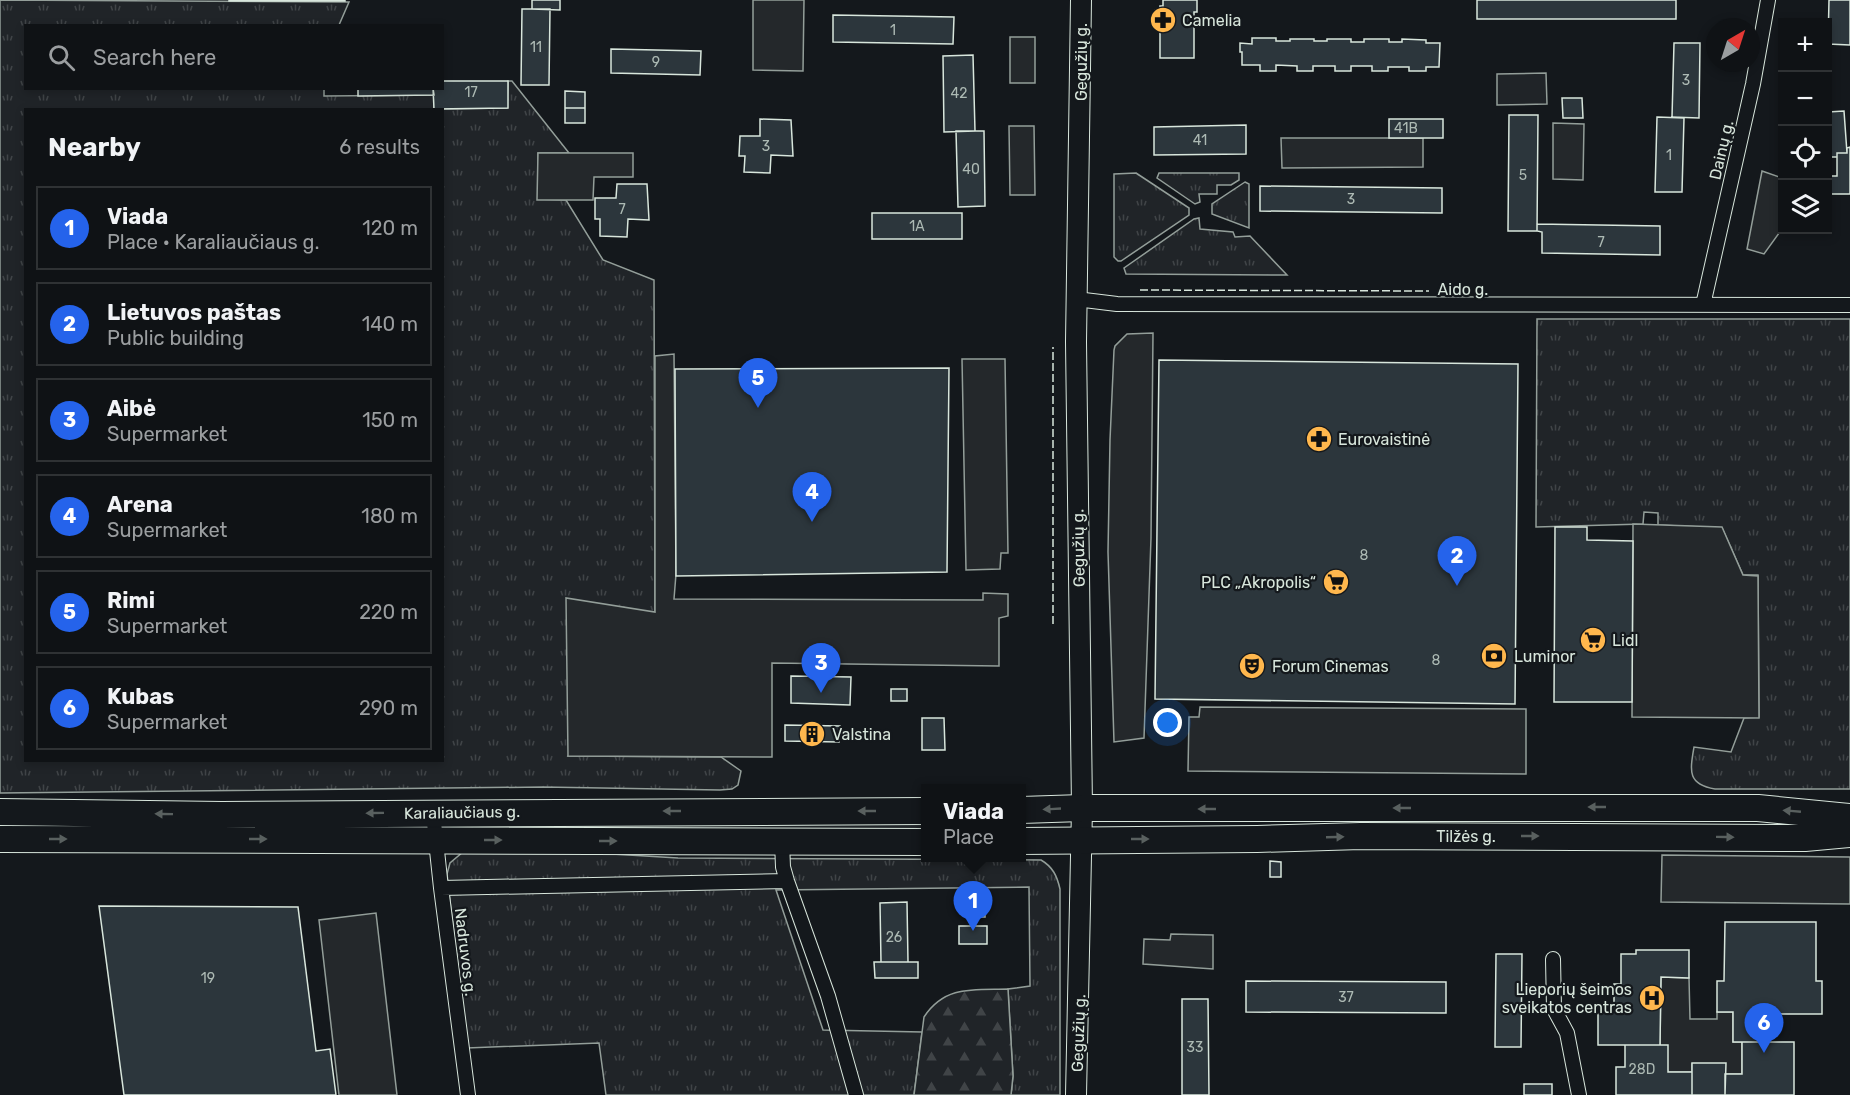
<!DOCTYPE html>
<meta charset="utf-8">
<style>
body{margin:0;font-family:Rubik,sans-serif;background:#181b1e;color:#f1f3f6}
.controls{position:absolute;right:18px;top:18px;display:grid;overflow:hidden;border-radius:0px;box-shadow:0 3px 9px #0003}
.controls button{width:54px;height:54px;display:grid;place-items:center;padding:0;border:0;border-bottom:2px solid #2f3234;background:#0f1215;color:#f1f3f6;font:30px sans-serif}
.compass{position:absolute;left:1706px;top:18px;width:54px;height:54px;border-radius:50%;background:#0f1215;box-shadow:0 3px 9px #0003;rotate:39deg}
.you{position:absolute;left:1168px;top:723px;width:21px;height:21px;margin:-15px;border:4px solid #fff;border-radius:50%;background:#1a73e8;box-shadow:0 0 0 9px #1a73e833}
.badge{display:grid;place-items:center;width:39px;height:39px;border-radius:50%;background:#2563eb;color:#fff;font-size:20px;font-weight:700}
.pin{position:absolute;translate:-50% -50px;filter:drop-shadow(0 2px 3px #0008)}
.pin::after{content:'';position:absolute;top:32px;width:21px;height:18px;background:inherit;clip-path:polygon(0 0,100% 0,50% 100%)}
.popup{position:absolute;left:921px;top:784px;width:105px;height:78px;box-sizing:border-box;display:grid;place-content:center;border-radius:0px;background:#0f1215;filter:drop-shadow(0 2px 4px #0005);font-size:20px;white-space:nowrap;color:#9b9ea0}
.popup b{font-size:22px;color:#f1f3f6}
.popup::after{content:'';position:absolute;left:50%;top:100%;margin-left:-12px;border:12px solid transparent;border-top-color:#0f1215}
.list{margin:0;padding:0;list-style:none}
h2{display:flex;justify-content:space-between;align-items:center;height:78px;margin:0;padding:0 24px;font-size:26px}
h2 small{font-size:20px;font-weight:400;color:#9b9ea0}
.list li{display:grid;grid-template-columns:39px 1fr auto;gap:18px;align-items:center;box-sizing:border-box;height:84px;margin:0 12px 12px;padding:0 12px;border:2px solid #2f3234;border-radius:0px}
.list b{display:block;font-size:22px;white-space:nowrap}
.list p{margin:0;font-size:20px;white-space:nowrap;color:#9b9ea0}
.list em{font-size:20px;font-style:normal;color:#9b9ea0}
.icon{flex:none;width:33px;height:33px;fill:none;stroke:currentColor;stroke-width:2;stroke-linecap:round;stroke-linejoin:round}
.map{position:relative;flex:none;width:1850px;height:1095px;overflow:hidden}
.search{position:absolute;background:#0f1215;box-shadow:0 3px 9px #0003;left:24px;top:24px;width:420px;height:66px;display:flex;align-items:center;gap:15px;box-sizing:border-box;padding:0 21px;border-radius:0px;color:#9b9ea0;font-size:22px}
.panel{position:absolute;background:#0f1215;box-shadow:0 3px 9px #0003;left:24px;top:108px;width:420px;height:654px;border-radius:0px}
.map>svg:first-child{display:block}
.grass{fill:url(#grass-tufts);stroke:#939e99;stroke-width:1.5;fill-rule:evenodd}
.forest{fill:url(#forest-firs);stroke:#939e99;stroke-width:1.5}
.garden{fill:#202428;stroke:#939e99;stroke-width:1.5}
.parking{fill:#24282b;stroke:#939e99;stroke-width:1.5}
.building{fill:#2c363c;stroke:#d8e6dc;stroke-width:1.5}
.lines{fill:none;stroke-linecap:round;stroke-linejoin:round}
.street-casing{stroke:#d8e6dc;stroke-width:16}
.secondary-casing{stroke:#d8e6dc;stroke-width:22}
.highway-casing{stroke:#d8e6dc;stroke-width:28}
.street{stroke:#14181c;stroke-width:14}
.secondary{stroke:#14181c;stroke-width:20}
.highway{stroke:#14181c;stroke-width:26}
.fence{stroke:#d8e6dc;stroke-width:1.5;stroke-dasharray:8 3;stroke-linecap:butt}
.oneway{fill:#59605f}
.labels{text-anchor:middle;stroke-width:4.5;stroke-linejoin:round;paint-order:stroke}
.number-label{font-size:14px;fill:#adbab4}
.poi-label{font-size:16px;fill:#d8e6dc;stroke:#14181c;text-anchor:start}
.street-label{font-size:16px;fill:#d8e6dc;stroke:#14181c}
</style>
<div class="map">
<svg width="1850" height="1095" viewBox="0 0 1850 1095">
<defs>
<pattern id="grass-tufts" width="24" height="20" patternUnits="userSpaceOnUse" patternTransform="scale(1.5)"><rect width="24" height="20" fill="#202428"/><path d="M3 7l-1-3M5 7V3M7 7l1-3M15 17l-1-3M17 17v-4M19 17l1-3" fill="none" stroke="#404447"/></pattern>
<pattern id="forest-firs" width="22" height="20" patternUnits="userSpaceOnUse" patternTransform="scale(1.5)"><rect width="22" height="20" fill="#202428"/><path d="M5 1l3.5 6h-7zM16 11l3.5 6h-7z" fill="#404447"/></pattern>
</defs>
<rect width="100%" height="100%" fill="#14181c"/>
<!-- grass -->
<path class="grass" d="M0,0L349,2L339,25L26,26V88H324V96L434,95V109L507,108L508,81H512L569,153H538V199L566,200L603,260L654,280L655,612L568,756L721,757L741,771L738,785L732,789L720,790L543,787L0,793ZM26,110H442V760H26Z
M1136,173L1189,208V215L1121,261H1118L1114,257V174Z
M1159,173H1239V180L1231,185H1217V194H1199L1200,202L1195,204L1157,178Z
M1245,182L1249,184V228L1212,214V204Z
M1199,218L1200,229L1233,232L1235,237L1250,236L1287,275L1126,274L1124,268L1194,219Z
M1537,319H1850V789H1715C1687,784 1690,771 1694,747L1731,752L1744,718L1759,717L1758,575H1743L1722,528L1658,525V513L1644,512L1643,524L1536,527Z
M253,823L925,824V829L254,828Z
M546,850L678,858L1041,860C1053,867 1057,876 1060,889V1095H1011L1013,1076L1008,989L1030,986L1029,887L776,890L823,1030L922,1032L914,1095H606L599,1043L467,1048L447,874L450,863L463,852Z"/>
<!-- forest -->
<path class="forest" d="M1008,989L1013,1076L1011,1095H914L924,1017C945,985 974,990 1008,989Z"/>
<!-- garden -->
<path class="garden" d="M1546,73L1547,104L1497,105V74Z"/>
<!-- parking -->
<path class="parking" d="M753,0H804L803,71L753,70Z
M1010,37H1035V83H1010Z
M1553,123L1584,124L1583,180L1553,179Z
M1009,126H1034L1035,195H1010Z
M1281,138H1423V167L1282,168Z
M538,153H633V177H594L593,200H537Z
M1762,171L1782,178V229L1764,254L1747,249Z
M1153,333L1151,538L1144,738L1114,742L1108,552L1110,440L1114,350L1115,346L1127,334Z
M674,354L676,574L674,599L983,600V593L1008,594V616L999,618V666L772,663V757L568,756L566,598L655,612V356Z
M962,359H1005L1008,553H1001L1000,569L966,570Z
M1633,524L1722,527L1743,575L1758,576L1759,718L1632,717Z
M1200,707L1526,709V774L1188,771L1189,717H1199Z
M1662,855L1850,857V904L1661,902Z
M376,913L397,1095H339L319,920Z
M1171,934L1213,935V969L1143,964L1144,939L1170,940Z
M1661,977L1689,978L1690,1019H1717V1012H1733V1042H1742V1074H1725L1692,1064V1072H1668L1660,1045Z"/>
<!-- building -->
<path class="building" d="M229,0H345V1H229Z
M532,0H560V10L532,9Z
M1163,0H1197V12H1194V58H1160V6H1163Z
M1477,0H1676V19H1477Z
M1829,0H1850V45L1828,44Z
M522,9H550L549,85H521Z
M833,15L954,17L953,44L833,42Z
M1252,38H1276V41H1290V39H1314V41H1327V39H1351V42H1364V39H1389V42H1402V39L1426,40V43H1440L1439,67H1426V71H1409V67H1388V71H1372V66H1351V71H1335V66H1313V71H1297V66L1276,65V71H1260V65H1242V52H1240V43L1252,44Z
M1674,43H1700L1699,118L1672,117Z
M611,49L701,51L700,75L611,73Z
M973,55L975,131L944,132L943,56Z
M442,81H508V108L434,109L433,88H442Z
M358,88H433L434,95L358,96Z
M565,91L585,92V108H565Z
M1562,98H1582L1583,118H1563Z
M565,108H585V123H565Z
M1844,111L1847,153H1837V157H1828V112Z
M1509,115H1538L1537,231H1508Z
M1657,117L1684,118L1682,192H1655Z
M760,119L791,120L793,156L771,155L770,173L744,172L745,156H739L740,136H760Z
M1389,119H1443V138H1389Z
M1246,125V154L1154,155V127Z
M956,131H984L985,206L958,207Z
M1850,147V194H1830L1828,176H1837V153H1847V148Z
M617,184H647L649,220L628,219L627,237L600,236V219H595V198H616Z
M1260,186L1442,188V213L1260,211Z
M872,213H962V239H872Z
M1537,224L1660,226V255L1542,253V232L1537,231Z
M1159,360L1518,364L1515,704L1155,699Z
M949,368L947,572L676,576L675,369Z
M1555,527H1587V540L1633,541L1632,702H1554Z
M791,676L851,677L850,705L791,703Z
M891,689H907V701H891Z
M922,718H944L945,750H922Z
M785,725L840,726L839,742L785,741Z
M1270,861L1281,862V877H1270Z
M972,893H985V917H972Z
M907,902L908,962H881L880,903Z
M99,906L298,907L316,1051L330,1049L336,1095H124Z
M1725,922H1816V981H1822V1014H1766L1765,1042H1733V1012H1717V981H1724Z
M959,926H987V944H959Z
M1636,950H1689V978L1661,977L1660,1045H1598V1008H1614V984H1621V954H1636Z
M1496,954H1522L1521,1047H1495Z
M874,962H918V978H875Z
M1246,981L1446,982V1013L1246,1012Z
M1182,999H1208L1209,1095H1182Z
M1742,1042H1794V1095H1725V1074H1742Z
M1625,1045H1668V1072H1692V1095H1616V1067H1625Z
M1692,1063H1726L1725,1095H1692Z
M1524,1084H1552V1095H1524Z"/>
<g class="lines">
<!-- street casing -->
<g class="street-casing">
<path id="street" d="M1076,299L1117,304L1850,305
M1703,305L1753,84L1768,0
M433,813L441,888L468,1095
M782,842L783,867L787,881L828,996L856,1095
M441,888L787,881
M1553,959L1554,1009L1567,1033L1579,1095"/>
</g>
<!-- secondary casing -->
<g class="secondary-casing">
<path id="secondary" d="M1076,1095L1082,808L1076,342L1081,0"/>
</g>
<!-- highway casing -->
<g class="highway-casing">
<path id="highway" d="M1021,810L1082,808H1758L1850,817
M0,812L222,815L925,811
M0,839L925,842
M1021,841L1257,839L1361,836L1805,838L1850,834"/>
</g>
<!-- street -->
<use href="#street" class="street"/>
<!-- secondary -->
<use href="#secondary" class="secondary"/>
<!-- highway -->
<use href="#highway" class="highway"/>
<!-- fence -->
<path class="fence" d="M1140,290L1429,291
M1053,624V347"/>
</g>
<!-- one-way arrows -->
<defs><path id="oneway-solid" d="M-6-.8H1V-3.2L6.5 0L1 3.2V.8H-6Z" transform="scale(1.5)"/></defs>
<g class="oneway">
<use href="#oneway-solid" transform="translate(1597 807) rotate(180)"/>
<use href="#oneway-solid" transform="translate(1402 808) rotate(180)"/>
<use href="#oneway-solid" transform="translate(1052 809) rotate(177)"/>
<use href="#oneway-solid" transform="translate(1207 809) rotate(180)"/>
<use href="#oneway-solid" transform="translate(672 811) rotate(180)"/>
<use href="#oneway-solid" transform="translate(867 811) rotate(-180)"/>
<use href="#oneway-solid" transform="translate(1792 811) rotate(-175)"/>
<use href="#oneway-solid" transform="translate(375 813) rotate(179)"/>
<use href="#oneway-solid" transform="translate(164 814) rotate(-179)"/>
<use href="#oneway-solid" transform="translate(1530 836)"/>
<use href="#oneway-solid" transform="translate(1335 837) rotate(-2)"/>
<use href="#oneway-solid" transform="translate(1725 837) rotate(1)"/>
<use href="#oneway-solid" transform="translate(58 839)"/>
<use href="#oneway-solid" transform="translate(258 839)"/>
<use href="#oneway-solid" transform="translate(1140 839)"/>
<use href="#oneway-solid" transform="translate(493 840)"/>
<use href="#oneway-solid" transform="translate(608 841)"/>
</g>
<!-- icons -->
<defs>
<g id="pharmacy-disc" transform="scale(1.35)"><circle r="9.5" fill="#ffb74d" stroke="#14181c"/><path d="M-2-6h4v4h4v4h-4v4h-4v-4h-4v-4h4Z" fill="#111"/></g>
<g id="supermarket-disc" transform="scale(1.35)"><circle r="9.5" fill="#ffb74d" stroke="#14181c"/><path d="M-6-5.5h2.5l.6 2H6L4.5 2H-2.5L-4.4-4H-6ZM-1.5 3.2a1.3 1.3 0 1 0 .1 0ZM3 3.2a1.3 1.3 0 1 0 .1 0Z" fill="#111"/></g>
<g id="bank-disc" transform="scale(1.35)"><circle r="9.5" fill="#ffb74d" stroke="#14181c"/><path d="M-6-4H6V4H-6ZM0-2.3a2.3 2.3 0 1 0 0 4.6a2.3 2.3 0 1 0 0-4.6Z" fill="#111"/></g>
<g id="theatre-disc" transform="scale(1.35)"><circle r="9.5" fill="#ffb74d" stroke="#14181c"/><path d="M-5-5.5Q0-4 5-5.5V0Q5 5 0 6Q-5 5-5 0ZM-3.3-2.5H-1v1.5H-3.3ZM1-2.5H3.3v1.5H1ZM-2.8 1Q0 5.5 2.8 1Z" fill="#111"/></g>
<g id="building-disc" transform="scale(1.35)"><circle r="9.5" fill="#ffb74d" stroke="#14181c"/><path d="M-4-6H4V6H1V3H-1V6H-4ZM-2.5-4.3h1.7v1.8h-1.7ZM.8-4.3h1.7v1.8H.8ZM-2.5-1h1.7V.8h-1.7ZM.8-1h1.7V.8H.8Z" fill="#111"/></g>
<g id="hospital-disc" transform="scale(1.35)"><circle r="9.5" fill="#ffb74d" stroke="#14181c"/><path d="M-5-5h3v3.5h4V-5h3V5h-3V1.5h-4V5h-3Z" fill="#111"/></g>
</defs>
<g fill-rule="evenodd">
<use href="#pharmacy-disc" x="1163" y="20"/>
<use href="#pharmacy-disc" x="1319" y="439"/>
<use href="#supermarket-disc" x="1336" y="582"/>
<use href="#supermarket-disc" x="1593" y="640"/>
<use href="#bank-disc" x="1494" y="656"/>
<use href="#theatre-disc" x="1252" y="666"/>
<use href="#building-disc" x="812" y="734"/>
<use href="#hospital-disc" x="1652" y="998"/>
</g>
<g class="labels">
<!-- number labels -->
<g class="number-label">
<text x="893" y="35">1</text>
<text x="536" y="52">11</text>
<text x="656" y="67">9</text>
<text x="1686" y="85">3</text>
<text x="471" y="97">17</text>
<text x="959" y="98">42</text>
<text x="1406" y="133">41B</text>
<text x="1200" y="145">41</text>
<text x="766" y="151">3</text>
<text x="1669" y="160">1</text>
<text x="971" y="174">40</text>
<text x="1523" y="180">5</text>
<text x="1351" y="204">3</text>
<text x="622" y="214">7</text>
<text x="917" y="231">1A</text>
<text x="1601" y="247">7</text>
<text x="1364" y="560">8</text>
<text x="1436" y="665">8</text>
<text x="894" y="942">26</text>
<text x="208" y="983">19</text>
<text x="1346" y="1002">37</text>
<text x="1195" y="1052">33</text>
<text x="1642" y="1074">28D</text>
</g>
<!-- poi labels -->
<g class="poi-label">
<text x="1182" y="26">Camelia</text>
<text x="1338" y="445">Eurovaistinė</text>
<text x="1316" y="588" text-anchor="end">PLC „Akropolis“</text>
<text x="1612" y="646">Lidl</text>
<text x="1514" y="662">Luminor</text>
<text x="1272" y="672">Forum Cinemas</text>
<text x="832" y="740">Valstina</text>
<text x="1632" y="995" text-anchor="end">Lieporių šeimos<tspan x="1632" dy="18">sveikatos centras</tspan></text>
</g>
<!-- street labels -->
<g class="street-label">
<text transform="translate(1081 62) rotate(-90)" y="6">Gegužių g.</text>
<text transform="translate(1721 150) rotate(-77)" y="6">Dainų g.</text>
<text x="1463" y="295">Aido g.</text>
<text transform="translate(1078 548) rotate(-91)" y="6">Gegužių g.</text>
<text transform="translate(462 812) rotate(-1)" y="6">Karaliaučiaus g.</text>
<text x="1466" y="842">Tilžės g.</text>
<text transform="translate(466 952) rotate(83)" y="6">Nadruvos g.</text>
<text transform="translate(1078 1033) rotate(-88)" y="6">Gegužių g.</text>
</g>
</g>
</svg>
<div class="controls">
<button>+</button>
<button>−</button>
<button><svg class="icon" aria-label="locate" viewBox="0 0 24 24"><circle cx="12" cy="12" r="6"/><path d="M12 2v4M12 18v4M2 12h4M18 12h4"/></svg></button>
<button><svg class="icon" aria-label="layers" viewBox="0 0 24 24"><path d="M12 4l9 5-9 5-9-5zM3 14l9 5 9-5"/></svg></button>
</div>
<svg class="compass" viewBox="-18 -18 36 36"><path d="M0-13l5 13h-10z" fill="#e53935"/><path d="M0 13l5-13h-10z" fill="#9b9ea0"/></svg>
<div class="you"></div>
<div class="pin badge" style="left:973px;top:931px">1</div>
<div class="popup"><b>Viada</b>Place</div>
<div class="pin badge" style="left:1457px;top:586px">2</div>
<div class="pin badge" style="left:821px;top:693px">3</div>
<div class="pin badge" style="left:812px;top:522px">4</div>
<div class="pin badge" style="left:758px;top:408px">5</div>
<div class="pin badge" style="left:1764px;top:1053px">6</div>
<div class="search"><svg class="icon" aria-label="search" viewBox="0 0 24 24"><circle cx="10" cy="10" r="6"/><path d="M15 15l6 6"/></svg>Search here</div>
<section class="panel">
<h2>Nearby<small>6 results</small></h2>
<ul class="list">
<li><span class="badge">1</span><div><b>Viada</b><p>Place · Karaliaučiaus g.</p></div><em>120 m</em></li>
<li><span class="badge">2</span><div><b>Lietuvos paštas</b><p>Public building</p></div><em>140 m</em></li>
<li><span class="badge">3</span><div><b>Aibė</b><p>Supermarket</p></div><em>150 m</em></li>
<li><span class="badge">4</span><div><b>Arena</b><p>Supermarket</p></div><em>180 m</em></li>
<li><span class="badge">5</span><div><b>Rimi</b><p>Supermarket</p></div><em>220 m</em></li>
<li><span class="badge">6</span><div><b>Kubas</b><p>Supermarket</p></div><em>290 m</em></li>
</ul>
</section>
</div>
